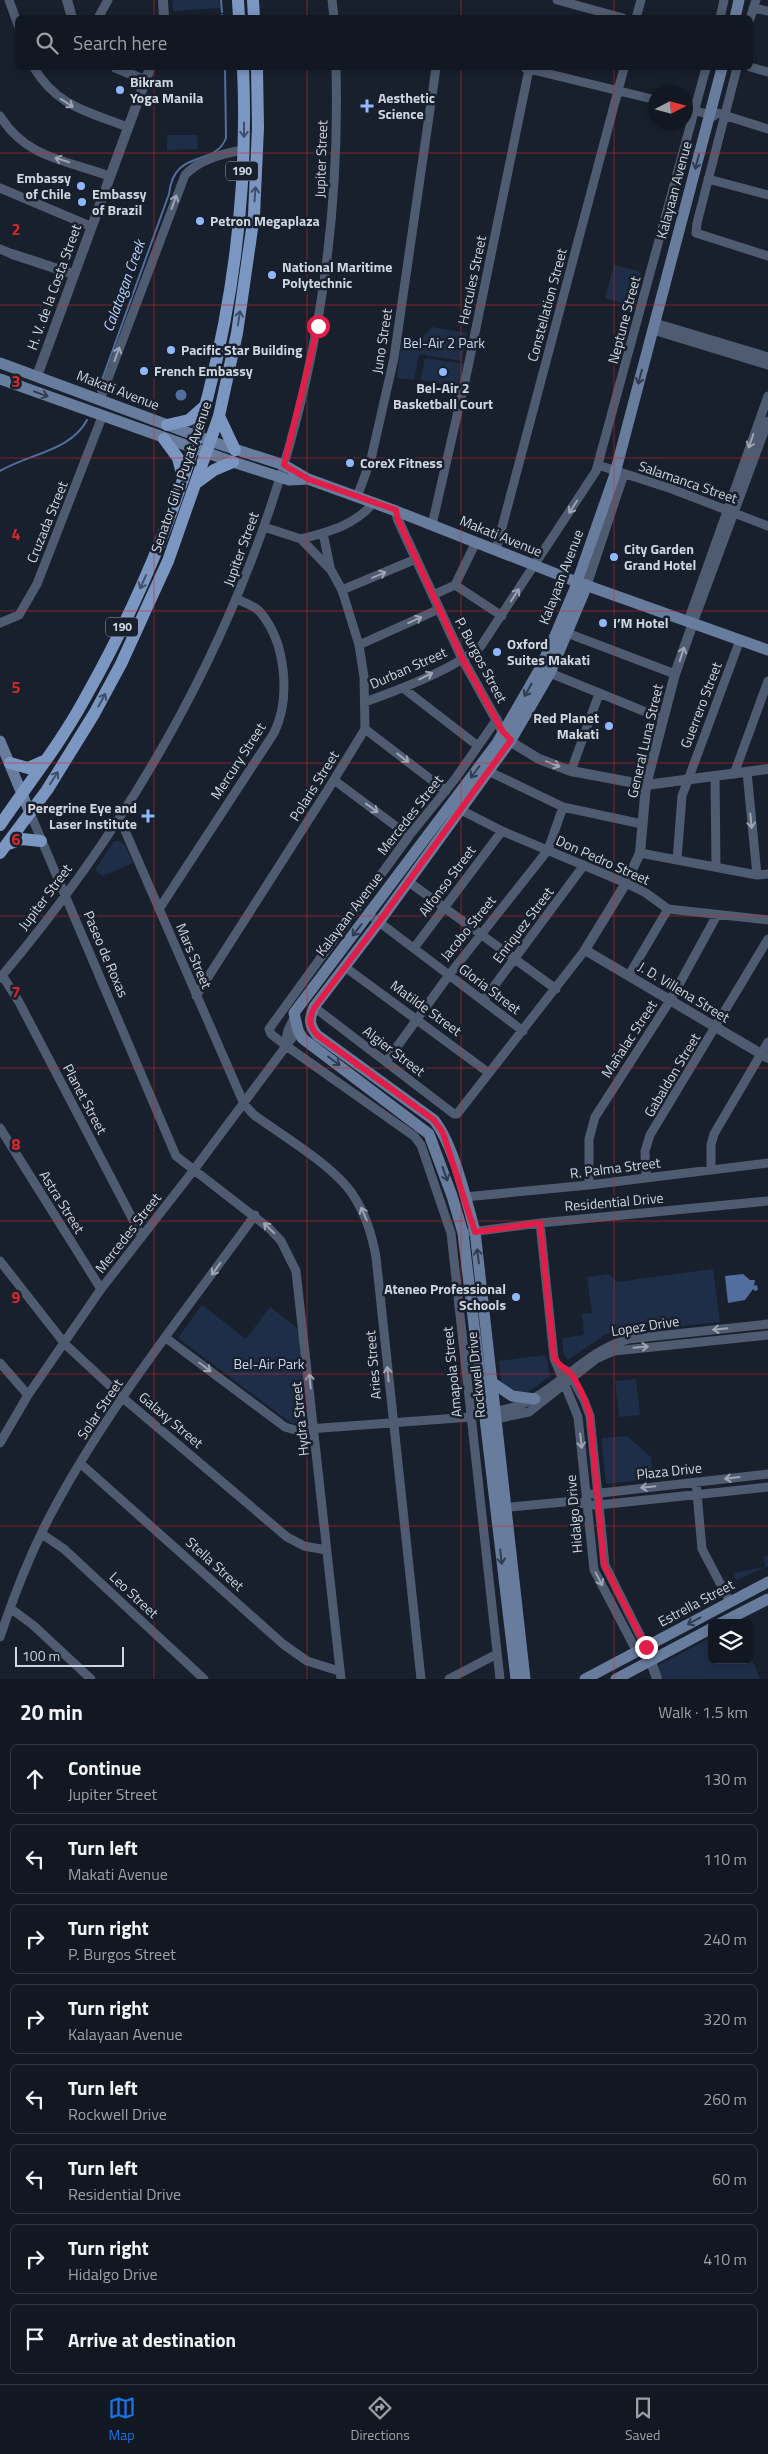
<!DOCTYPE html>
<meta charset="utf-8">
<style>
body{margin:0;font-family:"Titillium Web",sans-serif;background:#1f252f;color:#f1f3f6}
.controls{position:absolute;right:15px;bottom:15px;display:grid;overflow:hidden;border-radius:8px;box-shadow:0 2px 8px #0003}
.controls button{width:45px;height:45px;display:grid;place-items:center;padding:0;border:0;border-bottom:1px solid #313740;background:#121822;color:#f1f3f6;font:25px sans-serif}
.compass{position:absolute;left:648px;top:85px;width:45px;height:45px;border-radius:50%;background:#121822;box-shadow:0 2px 8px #0003;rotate:84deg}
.scale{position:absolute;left:15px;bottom:12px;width:109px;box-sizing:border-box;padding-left:5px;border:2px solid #d0d6df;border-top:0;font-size:14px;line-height:18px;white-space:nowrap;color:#d0d6df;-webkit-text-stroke:4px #18202d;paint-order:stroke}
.stop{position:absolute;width:15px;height:15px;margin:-11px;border:4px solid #e11d48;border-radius:50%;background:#fff}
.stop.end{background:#e11d48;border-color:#fff;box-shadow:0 1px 5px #0008}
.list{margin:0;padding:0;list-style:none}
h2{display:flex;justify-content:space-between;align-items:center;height:65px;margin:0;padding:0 20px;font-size:21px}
h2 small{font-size:16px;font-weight:400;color:#9ca0a5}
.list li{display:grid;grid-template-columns:32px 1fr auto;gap:15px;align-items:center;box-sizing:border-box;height:70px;margin:0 10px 10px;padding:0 10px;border:1px solid #313740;border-radius:8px}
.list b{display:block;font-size:19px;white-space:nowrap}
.list p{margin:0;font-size:16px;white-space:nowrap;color:#9ca0a5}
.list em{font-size:16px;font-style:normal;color:#9ca0a5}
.icon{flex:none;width:28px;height:28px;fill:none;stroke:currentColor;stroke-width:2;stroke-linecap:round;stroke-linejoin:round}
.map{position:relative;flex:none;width:768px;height:1679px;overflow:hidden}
.search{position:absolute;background:#121822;box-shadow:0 2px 8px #0003;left:15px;right:15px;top:15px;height:55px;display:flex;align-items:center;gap:12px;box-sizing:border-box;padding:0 18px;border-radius:8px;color:#9ca0a5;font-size:19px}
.sheet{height:705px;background:#121822}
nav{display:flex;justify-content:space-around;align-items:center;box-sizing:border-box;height:70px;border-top:1px solid #313740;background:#121822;font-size:14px;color:#9ca0a5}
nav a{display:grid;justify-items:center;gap:2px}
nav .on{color:#1a73e8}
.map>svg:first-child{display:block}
.green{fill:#1f2e48}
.water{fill:#526e9f}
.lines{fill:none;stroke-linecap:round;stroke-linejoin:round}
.stream{stroke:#526e9f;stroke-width:2}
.minor{stroke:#4f5b70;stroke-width:9}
.tertiary{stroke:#4f5b70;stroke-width:10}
.secondary{stroke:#687c9e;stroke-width:11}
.primary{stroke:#7c96c2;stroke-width:12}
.oneway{stroke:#9ca5b3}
.oneway2{stroke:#404f69}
.oneway3{stroke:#303c4f}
.route{stroke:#e11d48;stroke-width:6}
.grid{fill:none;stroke:#d62828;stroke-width:1;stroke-opacity:0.55}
.poi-dot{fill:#90b8fd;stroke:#18202d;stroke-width:2}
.labels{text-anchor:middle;stroke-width:5;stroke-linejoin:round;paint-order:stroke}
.shield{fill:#18202d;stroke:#999faa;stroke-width:1}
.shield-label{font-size:12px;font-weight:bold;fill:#d0d6df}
.poi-label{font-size:14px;font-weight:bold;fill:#d0d6df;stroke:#18202d;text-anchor:start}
.street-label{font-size:14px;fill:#d0d6df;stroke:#18202d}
.park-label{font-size:14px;fill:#c7d8f6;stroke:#18202d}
.water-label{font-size:15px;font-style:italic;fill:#b7d1fd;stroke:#18202d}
.grid-label{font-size:16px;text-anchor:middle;font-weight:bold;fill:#d62828;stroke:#18202d;stroke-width:5;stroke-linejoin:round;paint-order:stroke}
</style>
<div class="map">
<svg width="768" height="1679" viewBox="0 0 768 1679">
<rect width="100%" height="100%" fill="#18202d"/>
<!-- green -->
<path class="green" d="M172,0H219L220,8L173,11Z
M167,135H197L198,149L167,150Z
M614,265L641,272L632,305L605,298Z
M432,327L467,333L462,361L419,354L414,380L397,378L402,336L420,340Z
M425,358L464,364L460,387L421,380Z
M114,841H120L125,845L133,863L103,876L95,870Z
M713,1269L720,1322L606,1334L568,1360L564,1355L562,1338L584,1335L582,1314L592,1313L587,1277L608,1274L617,1282Z
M202,1305L246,1339L270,1307L301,1331L310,1423H291L178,1338Z
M546,1355L550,1376L524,1395H503L499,1361Z
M636,1379L640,1415L619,1417L615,1381Z
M627,1436L651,1457L653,1479L606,1484L601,1438Z
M768,1556V1566L736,1580L733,1573L765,1567L764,1557Z
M712,1637V1660H749V1652L760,1679H661L655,1667Z"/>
<!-- water -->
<path class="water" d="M175.5 395a5.5 5.5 0 1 1 11 0a5.5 5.5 0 1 1-11 0Z
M743,1274L750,1280H755L754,1286L757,1285L758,1290L755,1291L753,1289L745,1300L728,1303L725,1276Z"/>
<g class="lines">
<!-- stream -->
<path class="stream" d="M221,0L222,12
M222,15V18
M98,391L169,194C174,147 215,168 226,138L225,68
M0,471C28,454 71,451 87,420"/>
<!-- minor -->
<path class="minor" d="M9,0L18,25
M332,0L334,18
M557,0L623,18
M753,8L768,11
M98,18L108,0
M636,18L641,0
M720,18L724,0
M750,19L756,0
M750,67L768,72
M34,68C58,107 87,111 127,127
M525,68L656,100
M737,68L697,223L696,233L768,256
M686,108L714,116
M711,111L768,129
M0,116C26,158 66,160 109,176
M708,179L768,195
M0,188L90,226
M0,249L12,254
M655,323L768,357
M653,330L768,365
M100,400L185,175C199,160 224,153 244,150
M598,465L672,489L768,526
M357,497L371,459L394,358L436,68
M432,525L467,372L529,69
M323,533L330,567
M301,539C328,532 356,525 374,502
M496,550L624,68
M455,585L502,616
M587,585L624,474
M342,590L416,559
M433,595L455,585L476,542
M688,621L768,396
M0,623L19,615L37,584L102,417
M693,623L768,421
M567,633L675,674
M359,645L439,609
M550,673L663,719
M403,688L478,746
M365,702C401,689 452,670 481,646L596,471L706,68
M497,719L455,779L409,836L269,1029L271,1034L285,1045L414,1136L421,1145L451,1233L500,1679
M365,729L446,791
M488,771L563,807L642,824
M571,771L599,694
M747,772L757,875
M734,774L768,681
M715,776L716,866
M334,780L409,836
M461,810L502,831L626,883L646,893L668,909L768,920
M30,813L176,1156L269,1228L281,1241L296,1271L341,1679
M120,819L244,1104L254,1115C283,1136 334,1166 353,1195C366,1214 372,1235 376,1257L421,1679
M640,853L757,875L768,874
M677,860L682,796L740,640
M409,882L556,989
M159,909L274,733C291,698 286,642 260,612C255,606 245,603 237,599
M375,919L523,1031
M414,948L502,831
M345,967L489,1073
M2,975L19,1002L142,1237
M629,975L668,909
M0,978C220,718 345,410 336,68
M196,996L327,791L365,729L364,677L359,645L342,590L331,570L301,539L264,527
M483,1001L584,865
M314,1007L454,1114H457L585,950
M285,1045L288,1030L294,1018
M386,1062L449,975L548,850L563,807
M0,1128L101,1289
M711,1170V1145L714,1134L768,1042
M646,1178L645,1151L650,1135L768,939
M589,1185V1139L595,1117L671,999L717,915
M465,1197L589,1185L768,1163
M540,1223L554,1358L578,1417L594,1570L637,1652
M471,1232L540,1223L768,1201
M0,1261L65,1344L123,1398L287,1537L304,1546L326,1550
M166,1338L285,1427L295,1430L471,1417L474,1415
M0,1363L28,1395
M559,1367L569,1372L584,1400L590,1416L605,1565L646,1647
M495,1411C549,1406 578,1352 629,1339L768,1324
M496,1419L529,1412L596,1359L614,1351L768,1335
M0,1443L28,1395L101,1289L193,1171L298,1030
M80,1463L283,1644L307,1661L339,1671
M696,1482L702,1549L730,1602
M592,1494L768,1474
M501,1508L575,1501L587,1505H598L768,1487
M42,1534L64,1549L204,1679
M10,1608L33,1625L91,1679
M0,1637C14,1595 31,1552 51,1514C107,1408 185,1312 255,1215
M449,1679L497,1654"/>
<!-- tertiary -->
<path class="tertiary" d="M67,0L72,18
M163,0L164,18
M116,68L145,80
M12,254L73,274
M37,376L150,68
M396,511L398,520L462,658L503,732L516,745L539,759L571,771L646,785L768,769
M693,623L675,674L646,785L640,853L626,883L585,950L768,1058
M646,1647L657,1679"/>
<!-- secondary -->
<path class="secondary" d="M735,18L739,0
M0,363L216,443L284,465L308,479L396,511L577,582L768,650
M0,379L233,462L289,480L308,479
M0,741L30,813
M493,1383L512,1396L535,1399
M721,1623L768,1599
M516,1679L463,1233L452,1196L429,1134L302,1038L298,1030L294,1013L497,743L538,672L552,643L574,591L614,477L722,68
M525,1679L475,1231C466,1200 454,1145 434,1120L317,1035C309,1025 309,1019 314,1007L379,922L511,740L550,673L587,585
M585,1679L768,1582
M616,1679L712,1628"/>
<!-- primary -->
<path class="primary" d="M238,0L239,18
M253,0L254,18
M219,416L235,450
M167,425L189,420L206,405
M164,439L178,458L183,478
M195,484L214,470L233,462
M10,763L28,768L44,761
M0,825C28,784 60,744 84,700C193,508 253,289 243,68
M8,844L22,839L41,841
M0,853L47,790L94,714L121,664L168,561L219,416L237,333L254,215L258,128L257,68"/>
</g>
<!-- one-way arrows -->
<defs><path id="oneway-shaft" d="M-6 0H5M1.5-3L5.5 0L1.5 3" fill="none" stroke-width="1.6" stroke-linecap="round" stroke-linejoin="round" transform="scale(1.25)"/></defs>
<g class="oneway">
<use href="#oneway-shaft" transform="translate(67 103) rotate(33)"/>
<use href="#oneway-shaft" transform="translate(62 160) rotate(-162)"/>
<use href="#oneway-shaft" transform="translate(174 202) rotate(-70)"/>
<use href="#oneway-shaft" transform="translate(117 354) rotate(-70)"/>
<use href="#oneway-shaft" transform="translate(751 441) rotate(109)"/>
<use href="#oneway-shaft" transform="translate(573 507) rotate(123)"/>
<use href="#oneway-shaft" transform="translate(379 575) rotate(-23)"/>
<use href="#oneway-shaft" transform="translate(515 595) rotate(-57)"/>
<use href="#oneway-shaft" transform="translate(415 620) rotate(-24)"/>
<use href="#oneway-shaft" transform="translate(682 654) rotate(-72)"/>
<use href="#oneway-shaft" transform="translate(426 676) rotate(-26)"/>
<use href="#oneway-shaft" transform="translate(403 758) rotate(38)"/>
<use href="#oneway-shaft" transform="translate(553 764) rotate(21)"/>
<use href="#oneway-shaft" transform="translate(372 808) rotate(36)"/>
<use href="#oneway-shaft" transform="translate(751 821) rotate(84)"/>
<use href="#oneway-shaft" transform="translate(364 1214) rotate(-114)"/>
<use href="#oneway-shaft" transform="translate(269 1228) rotate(-136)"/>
<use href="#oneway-shaft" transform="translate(216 1269) rotate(126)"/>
<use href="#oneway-shaft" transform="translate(720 1329) rotate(174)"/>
<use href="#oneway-shaft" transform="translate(641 1347) rotate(-5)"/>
<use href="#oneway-shaft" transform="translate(205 1367) rotate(37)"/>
<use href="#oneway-shaft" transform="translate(388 1374) rotate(-95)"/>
<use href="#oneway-shaft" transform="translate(310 1381) rotate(-96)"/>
<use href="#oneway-shaft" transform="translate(581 1441) rotate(84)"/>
<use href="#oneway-shaft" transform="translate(732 1478) rotate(173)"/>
<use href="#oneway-shaft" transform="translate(648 1487) rotate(174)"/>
<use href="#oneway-shaft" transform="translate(599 1579) rotate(62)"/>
</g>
<g class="oneway2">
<use href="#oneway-shaft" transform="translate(244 130) rotate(90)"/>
<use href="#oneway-shaft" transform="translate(255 194) rotate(-86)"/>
<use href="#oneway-shaft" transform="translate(239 318) rotate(-81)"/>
<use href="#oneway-shaft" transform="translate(143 582) rotate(114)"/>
<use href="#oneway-shaft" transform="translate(102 700) rotate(-61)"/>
<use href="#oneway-shaft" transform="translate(54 778) rotate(-57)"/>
</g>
<g class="oneway3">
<use href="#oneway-shaft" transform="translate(697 162) rotate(105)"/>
<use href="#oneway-shaft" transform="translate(640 377) rotate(105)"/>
<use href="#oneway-shaft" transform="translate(41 394) rotate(20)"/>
<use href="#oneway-shaft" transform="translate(528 690) rotate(120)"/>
<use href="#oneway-shaft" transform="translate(475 772) rotate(127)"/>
<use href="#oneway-shaft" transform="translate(357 930) rotate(128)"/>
<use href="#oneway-shaft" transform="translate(334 1061) rotate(37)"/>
<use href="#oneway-shaft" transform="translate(445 1174) rotate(71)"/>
<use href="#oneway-shaft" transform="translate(478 1256) rotate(-97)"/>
<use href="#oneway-shaft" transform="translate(501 1557) rotate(83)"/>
<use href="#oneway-shaft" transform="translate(694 1621) rotate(152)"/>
</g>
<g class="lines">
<!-- route -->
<path class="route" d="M318,326L284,465L308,479L396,510L398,520L462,658L503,732L511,740L379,922L314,1008C309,1019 309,1026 317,1035L434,1120L443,1133L475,1232L540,1223L554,1358C559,1366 562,1366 568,1371C577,1378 587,1405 590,1416L604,1565L646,1647"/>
</g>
<!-- grid -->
<path class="grid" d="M154,0V18M307,0V18M461,0V18M614,0V18M154,68V1679M307,68V1679M461,68V1679M614,68V1679M0,153H768M0,305H768M0,458H768M0,611H768M0,763H768M0,916H768M0,1068H768M0,1221H768M0,1374H768M0,1526H768"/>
<!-- markers -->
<g class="poi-dot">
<circle cx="120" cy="90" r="5"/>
<path d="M364.5 98.5h5v5h5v5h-5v5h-5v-5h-5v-5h5z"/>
<circle cx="81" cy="186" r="5"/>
<circle cx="82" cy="202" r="5"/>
<circle cx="200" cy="221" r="5"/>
<circle cx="272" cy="275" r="5"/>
<circle cx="171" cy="350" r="5"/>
<circle cx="144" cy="371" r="5"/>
<circle cx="443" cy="372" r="5"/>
<circle cx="350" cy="463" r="5"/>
<circle cx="614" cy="557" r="5"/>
<circle cx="603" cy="623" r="5"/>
<circle cx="497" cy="652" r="5"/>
<circle cx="609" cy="726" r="5"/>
<path d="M145.5 808.5h5v5h5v5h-5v5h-5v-5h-5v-5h5z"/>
<circle cx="516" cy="1297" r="5"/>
</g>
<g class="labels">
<!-- shield labels -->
<g class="shield">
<rect x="226" y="161.5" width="32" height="19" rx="4"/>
<rect x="106" y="617.5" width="32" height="19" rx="4"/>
</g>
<g class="shield-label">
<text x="242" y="175">190</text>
<text x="122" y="631">190</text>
</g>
<!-- poi labels -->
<g class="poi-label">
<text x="130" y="87">Bikram<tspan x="130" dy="16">Yoga Manila</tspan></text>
<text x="378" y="103">Aesthetic<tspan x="378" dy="16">Science</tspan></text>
<text x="71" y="183" text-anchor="end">Embassy<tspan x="71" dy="16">of Chile</tspan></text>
<text x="92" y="199">Embassy<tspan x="92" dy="16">of Brazil</tspan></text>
<text x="210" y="226">Petron Megaplaza</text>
<text x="282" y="272">National Maritime<tspan x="282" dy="16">Polytechnic</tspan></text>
<text x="181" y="355">Pacific Star Building</text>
<text x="154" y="376">French Embassy</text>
<text x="443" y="393" text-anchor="middle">Bel-Air 2<tspan x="443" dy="16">Basketball Court</tspan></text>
<text x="360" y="468">CoreX Fitness</text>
<text x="624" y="554">City Garden<tspan x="624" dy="16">Grand Hotel</tspan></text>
<text x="613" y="628">I’M Hotel</text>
<text x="507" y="649">Oxford<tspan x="507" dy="16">Suites Makati</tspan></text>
<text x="599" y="723" text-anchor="end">Red Planet<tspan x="599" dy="16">Makati</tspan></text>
<text x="137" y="813" text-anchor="end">Peregrine Eye and<tspan x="137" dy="16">Laser Institute</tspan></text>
<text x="506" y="1294" text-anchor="end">Ateneo Professional<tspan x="506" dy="16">Schools</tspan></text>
</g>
<!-- street labels -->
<g class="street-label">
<text transform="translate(321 159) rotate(-88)" y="5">Jupiter Street</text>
<text transform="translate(674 190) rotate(-75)" y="5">Kalayaan Avenue</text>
<text transform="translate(472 280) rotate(-78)" y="5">Hercules Street</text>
<text transform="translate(54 287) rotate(-70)" y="5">H. V. de la Costa Street</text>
<text transform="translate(547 305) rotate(-75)" y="5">Constellation Street</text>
<text transform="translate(624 320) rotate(-75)" y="5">Neptune Street</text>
<text transform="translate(382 341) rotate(-81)" y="5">Juno Street</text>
<text transform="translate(118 390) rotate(21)" y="5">Makati Avenue</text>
<text transform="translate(181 477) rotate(-71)" y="5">Senator Gil J. Puyat Avenue</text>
<text transform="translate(688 482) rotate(19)" y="5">Salamanca Street</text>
<text transform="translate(47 522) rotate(-68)" y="5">Cruzada Street</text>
<text transform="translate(501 536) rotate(22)" y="5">Makati Avenue</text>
<text transform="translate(241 549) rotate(-70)" y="5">Jupiter Street</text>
<text transform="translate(561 577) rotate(-69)" y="5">Kalayaan Avenue</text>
<text transform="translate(481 660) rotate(62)" y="5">P. Burgos Street</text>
<text transform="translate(408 668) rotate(-24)" y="5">Durban Street</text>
<text transform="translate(701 705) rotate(-69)" y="5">Guerrero Street</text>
<text transform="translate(645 741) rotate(-77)" y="5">General Luna Street</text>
<text transform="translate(238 761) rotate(-57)" y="5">Mercury Street</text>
<text transform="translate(314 786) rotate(-58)" y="5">Polaris Street</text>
<text transform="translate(410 815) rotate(-52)" y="5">Mercedes Street</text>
<text transform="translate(603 860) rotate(24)" y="5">Don Pedro Street</text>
<text transform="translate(447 881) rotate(-53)" y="5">Alfonso Street</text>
<text transform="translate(45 897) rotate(-53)" y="5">Jupiter Street</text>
<text transform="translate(349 914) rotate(-53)" y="5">Kalayaan Avenue</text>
<text transform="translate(523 925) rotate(-53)" y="5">Enriquez Street</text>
<text transform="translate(468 928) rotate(-51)" y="5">Jacobo Street</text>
<text transform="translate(106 954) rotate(67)" y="5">Paseo de Roxas</text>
<text transform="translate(194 956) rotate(67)" y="5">Mars Street</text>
<text transform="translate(490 989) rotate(37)" y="5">Gloria Street</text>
<text transform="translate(684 992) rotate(31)" y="5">J. D. Villena Street</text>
<text transform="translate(426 1008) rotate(36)" y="5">Matilde Street</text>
<text transform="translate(629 1039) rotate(-57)" y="5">Mañalac Street</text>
<text transform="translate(394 1051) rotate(37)" y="5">Algier Street</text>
<text transform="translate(672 1075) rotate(-59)" y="5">Gabaldon Street</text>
<text transform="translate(85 1099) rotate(62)" y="5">Planet Street</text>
<text transform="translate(615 1168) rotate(-7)" y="5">R. Palma Street</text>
<text transform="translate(62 1202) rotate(58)" y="5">Astra Street</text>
<text transform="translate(614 1202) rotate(-5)" y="5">Residential Drive</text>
<text transform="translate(128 1233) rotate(-52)" y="5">Mercedes Street</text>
<text transform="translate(645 1326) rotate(-9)" y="5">Lopez Drive</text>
<text transform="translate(373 1365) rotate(-95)" y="5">Aries Street</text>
<text transform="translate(452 1372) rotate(-96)" y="5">Amapola Street</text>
<text transform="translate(476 1375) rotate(-96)" y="5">Rockwell Drive</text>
<text transform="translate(100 1409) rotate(-56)" y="5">Solar Street</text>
<text transform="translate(300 1419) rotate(-96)" y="5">Hydra Street</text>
<text transform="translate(171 1420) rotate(40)" y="5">Galaxy Street</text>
<text transform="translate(669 1471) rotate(-6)" y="5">Plaza Drive</text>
<text transform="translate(574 1514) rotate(-95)" y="5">Hidalgo Drive</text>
<text transform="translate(215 1564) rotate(42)" y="5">Stella Street</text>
<text transform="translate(134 1595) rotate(43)" y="5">Leo Street</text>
<text transform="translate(696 1603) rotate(-28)" y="5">Estrella Street</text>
</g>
<!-- park labels -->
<g class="park-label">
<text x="444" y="348">Bel-Air 2 Park</text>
<text x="269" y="1369">Bel-Air Park</text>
</g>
<!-- water labels -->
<g class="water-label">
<text transform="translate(124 286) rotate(-70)" y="5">Calatagan Creek</text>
</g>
</g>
<g class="grid-label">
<text x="16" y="235">2</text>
<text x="16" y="387">3</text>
<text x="16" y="540">4</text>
<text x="16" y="693">5</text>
<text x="16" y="845">6</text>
<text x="16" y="998">7</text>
<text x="16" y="1150">8</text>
<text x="16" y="1303">9</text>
</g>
</svg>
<div class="controls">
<button><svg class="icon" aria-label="layers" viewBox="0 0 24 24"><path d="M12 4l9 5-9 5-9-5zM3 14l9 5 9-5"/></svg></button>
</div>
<svg class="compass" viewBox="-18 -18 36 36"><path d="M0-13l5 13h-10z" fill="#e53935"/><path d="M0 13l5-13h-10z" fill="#9ca0a5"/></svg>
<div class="scale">100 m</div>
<div class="stop" style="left:318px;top:326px"></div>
<div class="stop end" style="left:646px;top:1647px"></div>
<div class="search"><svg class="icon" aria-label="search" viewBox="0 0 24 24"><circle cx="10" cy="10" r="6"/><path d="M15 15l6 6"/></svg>Search here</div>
</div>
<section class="sheet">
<h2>20 min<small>Walk · 1.5 km</small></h2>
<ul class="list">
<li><svg class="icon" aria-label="ahead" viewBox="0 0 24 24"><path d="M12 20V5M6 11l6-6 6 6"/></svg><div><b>Continue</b><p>Jupiter Street</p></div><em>130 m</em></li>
<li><svg class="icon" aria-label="left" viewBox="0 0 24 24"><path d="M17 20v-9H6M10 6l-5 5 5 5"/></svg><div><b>Turn left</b><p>Makati Avenue</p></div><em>110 m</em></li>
<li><svg class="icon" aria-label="right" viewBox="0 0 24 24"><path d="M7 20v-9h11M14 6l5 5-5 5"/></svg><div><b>Turn right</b><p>P. Burgos Street</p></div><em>240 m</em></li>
<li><svg class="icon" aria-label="right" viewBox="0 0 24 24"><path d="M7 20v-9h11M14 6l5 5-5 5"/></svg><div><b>Turn right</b><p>Kalayaan Avenue</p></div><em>320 m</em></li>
<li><svg class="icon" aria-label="left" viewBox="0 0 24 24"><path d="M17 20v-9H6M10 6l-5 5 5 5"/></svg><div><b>Turn left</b><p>Rockwell Drive</p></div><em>260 m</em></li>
<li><svg class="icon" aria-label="left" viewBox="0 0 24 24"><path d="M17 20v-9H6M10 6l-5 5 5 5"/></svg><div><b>Turn left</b><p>Residential Drive</p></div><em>60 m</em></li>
<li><svg class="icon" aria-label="right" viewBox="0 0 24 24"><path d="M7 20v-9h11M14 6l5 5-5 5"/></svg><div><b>Turn right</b><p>Hidalgo Drive</p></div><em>410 m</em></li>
<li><svg class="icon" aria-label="arrive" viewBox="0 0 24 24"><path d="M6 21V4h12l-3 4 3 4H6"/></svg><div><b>Arrive at destination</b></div></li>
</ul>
</section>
<nav>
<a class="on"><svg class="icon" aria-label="map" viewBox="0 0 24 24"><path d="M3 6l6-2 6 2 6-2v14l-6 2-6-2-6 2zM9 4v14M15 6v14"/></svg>Map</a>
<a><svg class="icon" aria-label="directions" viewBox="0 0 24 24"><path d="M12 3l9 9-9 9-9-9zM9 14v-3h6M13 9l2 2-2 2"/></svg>Directions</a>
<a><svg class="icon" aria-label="saved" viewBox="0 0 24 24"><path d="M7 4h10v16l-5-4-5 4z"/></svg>Saved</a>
</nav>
